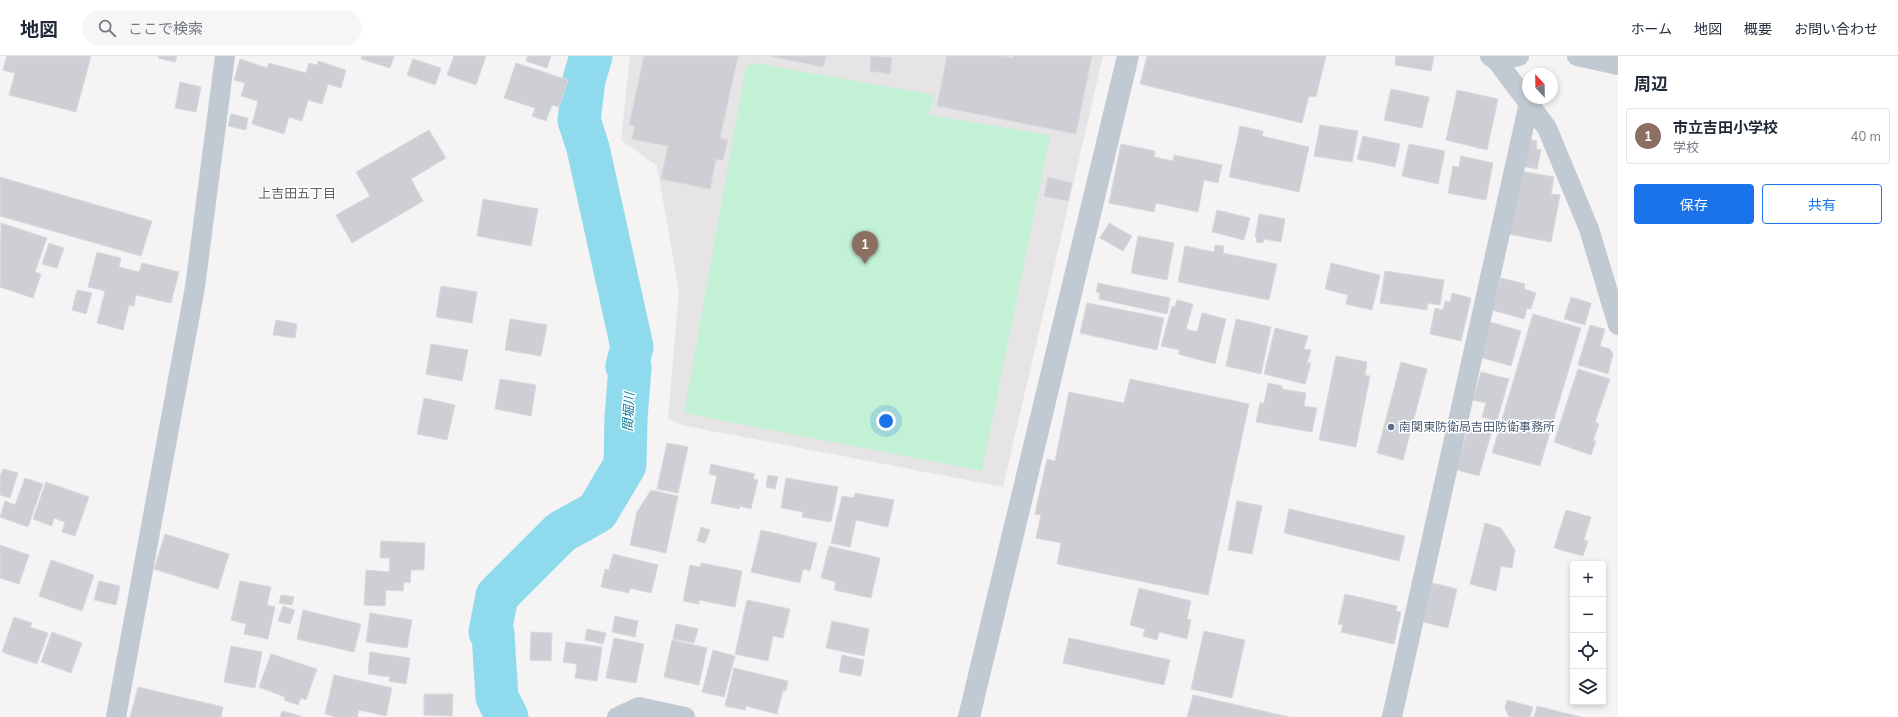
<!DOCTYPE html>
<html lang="ja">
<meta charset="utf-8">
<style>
body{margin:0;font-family:Mulish,"Noto Sans JP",sans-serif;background:#f6f6f7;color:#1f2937}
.controls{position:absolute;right:12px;bottom:12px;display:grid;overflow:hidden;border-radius:4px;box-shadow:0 2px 6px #0003}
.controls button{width:36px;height:36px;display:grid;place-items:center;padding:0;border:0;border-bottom:1px solid #e0e1e3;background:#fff;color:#1f2937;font:20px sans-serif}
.compass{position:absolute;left:1522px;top:12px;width:36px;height:36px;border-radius:50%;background:#fff;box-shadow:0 2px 6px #0003;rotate:338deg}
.you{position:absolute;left:886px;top:365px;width:14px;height:14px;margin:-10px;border:3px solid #fff;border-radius:50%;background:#1a73e8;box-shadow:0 0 0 6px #1a73e833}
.badge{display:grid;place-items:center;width:26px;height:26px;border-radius:50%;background:#1a73e8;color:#fff;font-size:13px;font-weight:700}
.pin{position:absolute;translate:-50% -33px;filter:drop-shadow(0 1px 2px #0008)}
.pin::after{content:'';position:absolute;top:21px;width:14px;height:12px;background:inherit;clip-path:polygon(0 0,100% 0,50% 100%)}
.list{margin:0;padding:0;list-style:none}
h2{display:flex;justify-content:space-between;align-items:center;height:52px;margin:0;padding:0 16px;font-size:17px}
h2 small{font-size:13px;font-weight:400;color:#747a83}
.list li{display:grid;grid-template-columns:26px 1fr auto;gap:12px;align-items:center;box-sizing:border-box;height:56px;margin:0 8px 8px;padding:0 8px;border:1px solid #e0e1e3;border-radius:4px}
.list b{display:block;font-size:15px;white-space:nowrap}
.list p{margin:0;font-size:13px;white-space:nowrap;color:#747a83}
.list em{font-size:13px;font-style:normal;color:#747a83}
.actions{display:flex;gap:8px;padding:12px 16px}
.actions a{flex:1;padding:9px 0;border:1px solid #1a73e8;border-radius:4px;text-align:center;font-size:14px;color:#1a73e8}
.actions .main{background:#1a73e8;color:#fff}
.icon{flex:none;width:22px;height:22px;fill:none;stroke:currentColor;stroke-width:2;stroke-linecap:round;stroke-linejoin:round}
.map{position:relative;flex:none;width:1618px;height:661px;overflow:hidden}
header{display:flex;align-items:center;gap:24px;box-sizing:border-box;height:56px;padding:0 20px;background:#fff;border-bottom:1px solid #e0e1e3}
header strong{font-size:19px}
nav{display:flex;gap:22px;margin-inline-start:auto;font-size:14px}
.search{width:280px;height:36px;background:#f6f6f7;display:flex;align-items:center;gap:10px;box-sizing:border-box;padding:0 14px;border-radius:22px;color:#747a83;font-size:15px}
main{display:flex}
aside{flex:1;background:#fff}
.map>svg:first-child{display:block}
.education{fill:#e6e4e5}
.green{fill:#c3f1d5}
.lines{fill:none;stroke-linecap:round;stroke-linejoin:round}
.river{stroke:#90daee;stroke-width:43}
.building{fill:#cdcfd5;stroke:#d7d9de}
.minor{stroke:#c1cad2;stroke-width:20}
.tertiary{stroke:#c1cad2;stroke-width:22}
.service-dot{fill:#5c6f8a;stroke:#fff;stroke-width:1.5}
.labels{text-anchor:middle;stroke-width:3;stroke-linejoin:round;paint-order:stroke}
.service-label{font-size:12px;fill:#4e5e75;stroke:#fff;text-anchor:start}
.neighbourhood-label{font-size:13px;fill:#5f6368;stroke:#fff}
.water-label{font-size:13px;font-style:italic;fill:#0c7c9b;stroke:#fff}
</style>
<header>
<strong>地図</strong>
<div class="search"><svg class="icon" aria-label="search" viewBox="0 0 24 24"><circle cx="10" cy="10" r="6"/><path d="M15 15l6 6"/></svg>ここで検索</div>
<nav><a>ホーム</a><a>地図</a><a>概要</a><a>お問い合わせ</a></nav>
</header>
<main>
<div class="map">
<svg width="1618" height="661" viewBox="0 0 1618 661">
<rect width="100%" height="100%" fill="#f5f3f3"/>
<!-- education -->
<path class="education" d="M630,0H1103L1003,431L681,369L668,362L679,236L657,110L621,84Z"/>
<!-- green -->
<path class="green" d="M755,7L934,39L929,59L1050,79L982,415L684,357L746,10Z"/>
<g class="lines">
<!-- river -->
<path class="river" d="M507,661L497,641L493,578L490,576L497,540L561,476L597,456L625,409L626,362L630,311L627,310L632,291L588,92L579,64L584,24L591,0"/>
</g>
<!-- building -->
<path class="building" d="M7,0H91L76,56L9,39L15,17L3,14Z
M159,0H177L175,6L158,2Z
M362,0H394L390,12L361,3Z
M454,0H486L476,29L447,19Z
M528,0H551L547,12L526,5Z
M644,0H738L720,82L728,84L723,104L716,103L710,133L661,123L668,90L632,83L635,70L629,69Z
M770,0H826L823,11Z
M871,0L892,2L890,18L870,15Z
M947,0H1004L1013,2V0H1092L1076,78L937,50Z
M1147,0H1326L1316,41L1309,40L1302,67L1140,28Z
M1396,0H1434L1431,15L1395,9Z
M240,3L267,12L269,7L306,17L309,7L317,9L318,5L346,14L341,32L328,28L322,48L308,44L302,65L289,61L284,78L252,68L258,45L241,40L245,27L234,24Z
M413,3L441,12L435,29L407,19Z
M516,7L568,24L559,51L552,49L546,65L532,60L535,52L504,42Z
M180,26L201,31L196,56L175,52Z
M1391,33L1429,41L1422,72L1384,64Z
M1457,34L1498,43L1487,94L1446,84Z
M231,58L248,62L246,74L228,70Z
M1320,69L1358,75L1352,106L1314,100Z
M1240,70L1263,75L1262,80L1309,91L1299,136L1229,121Z
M429,74L446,102L411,123L423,145L352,187L336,159L370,140L356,116Z
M1363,80L1400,88L1395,111L1357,103Z
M1526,83L1537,85L1536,93L1541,94L1537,113L1521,110Z
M1121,88L1155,95L1154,101L1173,105L1174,99L1222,109L1218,127L1204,124L1198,156L1156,147L1154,156L1109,147Z
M1409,88L1445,95L1438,128L1402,120Z
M1461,100L1493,107L1486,144L1448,137L1453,110L1459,111Z
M1520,115L1554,121L1551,138L1560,139L1551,186L1508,178Z
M0,121L152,165L141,200L0,160Z
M1048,121L1072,127L1068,145L1044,140Z
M483,143L538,153L531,190L477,180Z
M1217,154L1250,162L1244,184L1212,176Z
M1259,158L1285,163L1281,186L1264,183L1263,187L1256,186L1257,182L1255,181Z
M1,167L47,182L35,216L41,218L33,242L0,231Z
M1109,167L1132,180L1123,195L1100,182Z
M1138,180L1174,187L1167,224L1131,217Z
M49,187L64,192L57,212L42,208Z
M1215,189L1224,190L1223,197L1277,208L1269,244L1178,226L1185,190L1214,196Z
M97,196L121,202L119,211L139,216L142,207L179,216L171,247L136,239L134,250L129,249L123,274L97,267L105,235L88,231Z
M1331,207L1380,219L1372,254L1346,248L1348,239L1325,233Z
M1385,215L1444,224L1440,249L1428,247L1427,254L1380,247Z
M1501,222L1525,228L1524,233L1536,237L1531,253L1527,252L1524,263L1492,254Z
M1098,227L1170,242L1167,258L1099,243L1100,237L1096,236Z
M441,230L477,236L472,267L436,261Z
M77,234L92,237L86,258L72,254Z
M1452,237L1471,242L1461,285L1430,278L1435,252L1443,254L1445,245L1450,246Z
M1571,241L1591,247L1585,269L1564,263Z
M1177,244L1193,248L1186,273L1197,276L1202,257L1226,263L1215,308L1178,298L1180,294L1161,290L1172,250L1175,251Z
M1087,247L1164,262L1157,294L1080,277Z
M1533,258L1581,272L1540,410L1492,397Z
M510,263L547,269L541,300L505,294Z
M1236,263L1271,271L1261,318L1226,310Z
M276,264L297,268L295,282L273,279Z
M1490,266L1521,275L1511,310L1480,301Z
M1590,269L1605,273L1600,290L1610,293L1613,298L1608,318L1578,309Z
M1275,272L1308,280L1304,293L1311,294L1307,307H1311L1305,328L1264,318Z
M431,288L468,294L462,325L426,318Z
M1336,300L1367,306L1365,319L1370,320L1356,391L1319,384Z
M1401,306L1427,313L1403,404L1377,397Z
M1578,313L1610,323L1595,366L1599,368L1593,385H1596L1591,399L1554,386Z
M1481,316L1509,323L1497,365L1482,361L1486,347L1473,344Z
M500,323L536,329L531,360L495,353Z
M1130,323L1249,348L1208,539L1057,508L1061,487L1036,482L1041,459L1035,458L1047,403L1055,405L1069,336L1124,347Z
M1268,327L1282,330V333L1306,337L1304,350L1317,352L1312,376L1256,366L1260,347H1264Z
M424,342L455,349L447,384L417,378Z
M1468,371L1491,378L1479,420L1457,414Z
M667,387L688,391L678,437L657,433Z
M711,408L755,418L753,423L758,424L751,453L740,450L739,453L711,447L717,420L709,418Z
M3,413L18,417L10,442L0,439V421Z
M768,419L778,421L775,433L766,431Z
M25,422L43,428L28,471L0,461L5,445L15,449Z
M786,422L838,431L831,466L802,461L803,456L781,452Z
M46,426L89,441L75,480L62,476L65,466L54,462L52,470L33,463Z
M651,434L678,440L666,497L630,489L637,456Z
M855,437L894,444L888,471L856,464L850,491L831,487L842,440L854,442Z
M1237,445L1262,450L1252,498L1228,494Z
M1289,453L1405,480L1399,505L1284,477Z
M1566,454L1591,461L1584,484L1588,485L1583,500L1554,492Z
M1485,467L1501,472L1515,494L1512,512L1501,510L1496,535L1470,528Z
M701,471L710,474L705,487L697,485Z
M761,474L817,487L810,515L803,513L800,527L751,516Z
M165,478L229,498L218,533L154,513Z
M381,485L425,487L424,514H411L410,527L404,526L403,535L386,534L385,550L364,549L366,514L389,516L390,502H380Z
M0,489L29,499L19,528L0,522Z
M829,490L880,502L871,542L834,534L836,526L821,522Z
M613,498L658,509L651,537L630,532L629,537L601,531L605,513L609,514Z
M51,504L94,519L82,555L39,540Z
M701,507L742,515L735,551L699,544V548L683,545L690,509L700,511Z
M99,525L120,530L116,549L94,544Z
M240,525L271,531L267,549L275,551L268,583L244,578L246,568L231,564Z
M1432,527L1457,533L1448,572L1423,566Z
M1139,532L1191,545L1187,563L1191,564L1187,583L1159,576L1157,584L1143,580L1145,573L1130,569Z
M1345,538L1397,550L1396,555L1401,556L1394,588L1341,576L1343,569L1338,568Z
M281,539L294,541L292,549L279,547Z
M747,544L790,553L783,582L773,580L768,605L735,598Z
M283,550L295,554L290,568L278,565Z
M303,554L361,568L354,596L297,583Z
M370,557L412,564L407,592L366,586Z
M615,560L638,565L635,581L612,576Z
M14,561L32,567L30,571L48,577L37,608L2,596Z
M832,565L869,573L864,600L826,592Z
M676,568L698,573L694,587L673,583Z
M587,573L606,577L603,588L585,584Z
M1204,575L1245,584L1232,642L1191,633Z
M52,576L82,587L71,617L41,606Z
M531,576L552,577L551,605L530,604Z
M614,582L644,588L636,627L606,622Z
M1069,582L1170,604L1164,629L1063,607Z
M672,584L707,592L699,629L664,621Z
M566,586L602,591L597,625L575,622L577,608L563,606Z
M231,590L262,596L255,632L224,626Z
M713,594L735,600L724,641L702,636Z
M370,596L410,602L406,628L389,625L390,621L368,618Z
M271,598L317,613L306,644L301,642L298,649L284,644L285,641L259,631Z
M842,599L864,604L861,620L839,616Z
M734,612L788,625L786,635L783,634L777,658L746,650L745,654L725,650Z
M334,619L392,632L386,660L359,654L357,661H336L325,658Z
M138,631L223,651L221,661H130Z
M424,638H453L452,660L424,659Z
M1193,639L1289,661H1187Z
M1507,644L1533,651L1530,661H1509L1505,652Z
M1537,650L1581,661H1534Z
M282,655L301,660V661H280Z"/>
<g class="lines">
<!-- minor -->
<path class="minor" d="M1490,0L1497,5L1547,72L1589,173L1618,269
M1577,0L1618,9
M1497,5L1519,0
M116,661L195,231L225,0
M617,661L639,651L685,661
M1392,661L1529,47"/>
<!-- tertiary -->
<path class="tertiary" d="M969,661L1128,0"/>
</g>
<!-- markers -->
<circle class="service-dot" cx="1391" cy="371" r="4"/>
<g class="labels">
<!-- service labels -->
<g class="service-label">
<text x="1399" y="375">南関東防衛局吉田防衛事務所</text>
</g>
<!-- neighbourhood labels -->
<g class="neighbourhood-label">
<text x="297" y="142">上吉田五丁目</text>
</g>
<!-- water labels -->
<g class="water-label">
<text transform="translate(628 356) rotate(-87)" y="5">間堀川</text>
</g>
</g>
</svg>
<div class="controls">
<button>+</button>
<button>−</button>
<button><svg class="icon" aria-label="locate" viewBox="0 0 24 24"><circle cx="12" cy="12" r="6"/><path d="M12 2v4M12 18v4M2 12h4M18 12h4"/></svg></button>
<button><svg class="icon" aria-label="layers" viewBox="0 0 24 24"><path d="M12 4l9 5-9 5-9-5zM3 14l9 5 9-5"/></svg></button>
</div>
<svg class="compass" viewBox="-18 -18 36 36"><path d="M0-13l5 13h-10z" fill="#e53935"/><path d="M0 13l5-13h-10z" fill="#747a83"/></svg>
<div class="you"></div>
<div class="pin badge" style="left:865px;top:208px;background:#8d6e63">1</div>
</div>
<aside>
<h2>周辺<small></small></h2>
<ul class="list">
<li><span class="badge" style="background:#8d6e63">1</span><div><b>市立吉田小学校</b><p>学校</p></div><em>40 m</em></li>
</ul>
<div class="actions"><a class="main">保存</a><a>共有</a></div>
</aside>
</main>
